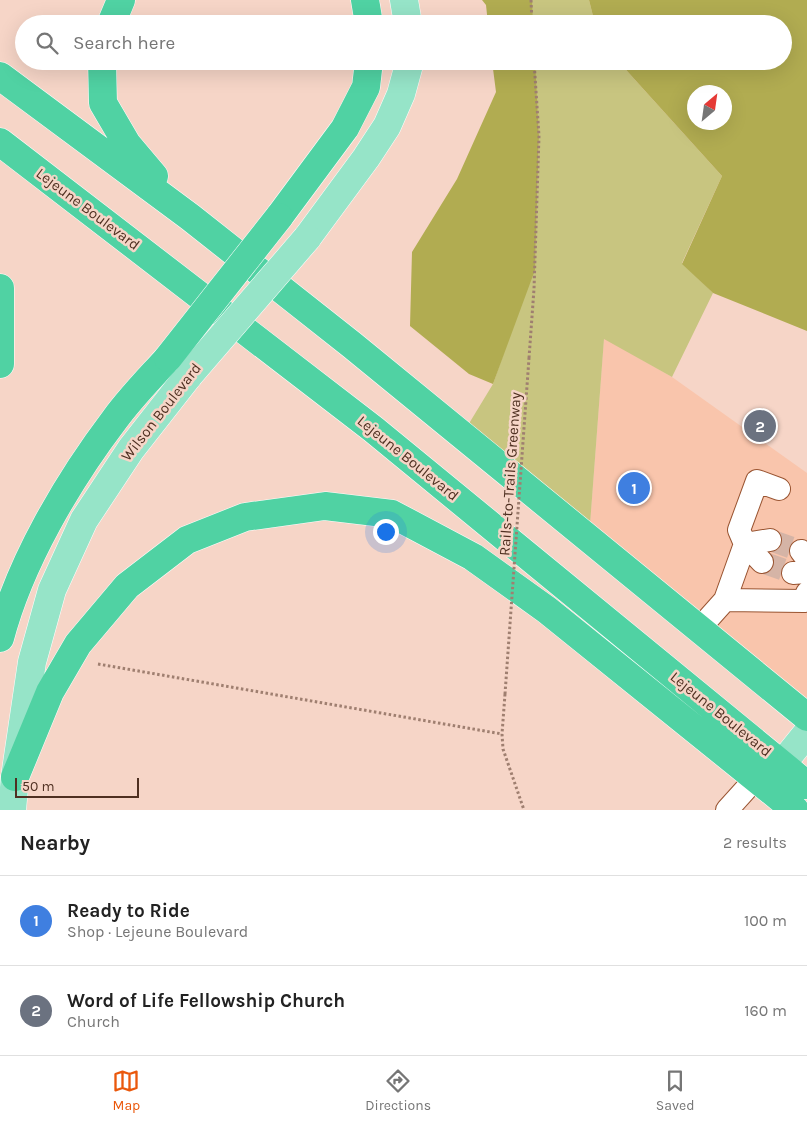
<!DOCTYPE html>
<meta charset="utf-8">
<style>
body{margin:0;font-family:Karla,sans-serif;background:#f2f2f2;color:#222}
.compass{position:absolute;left:687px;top:85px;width:45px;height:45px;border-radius:50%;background:#fff;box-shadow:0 5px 20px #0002;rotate:29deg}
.scale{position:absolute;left:15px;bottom:12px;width:124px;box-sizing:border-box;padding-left:5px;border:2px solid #4f3021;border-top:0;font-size:14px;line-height:18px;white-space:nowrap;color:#4f3021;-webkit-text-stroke:4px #f6d5c7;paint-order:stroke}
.you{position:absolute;left:385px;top:531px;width:18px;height:18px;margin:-12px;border:4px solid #fff;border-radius:50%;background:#1a73e8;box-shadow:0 0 0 8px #1a73e833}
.badge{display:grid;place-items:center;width:32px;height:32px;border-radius:50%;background:#ea580c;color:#fff;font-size:16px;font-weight:700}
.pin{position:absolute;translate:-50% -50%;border:2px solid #fff;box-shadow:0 1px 5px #0006}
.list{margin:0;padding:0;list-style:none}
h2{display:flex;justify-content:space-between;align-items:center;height:65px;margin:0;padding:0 20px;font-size:21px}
h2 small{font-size:16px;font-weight:400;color:#767676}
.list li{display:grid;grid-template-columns:32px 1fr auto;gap:15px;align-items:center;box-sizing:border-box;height:90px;padding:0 20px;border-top:1px solid #e0e0e0}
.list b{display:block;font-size:19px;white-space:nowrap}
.list p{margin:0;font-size:16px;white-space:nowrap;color:#767676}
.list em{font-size:16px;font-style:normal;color:#767676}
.icon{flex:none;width:28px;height:28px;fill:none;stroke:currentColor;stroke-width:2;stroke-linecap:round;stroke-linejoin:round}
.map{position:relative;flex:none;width:807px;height:810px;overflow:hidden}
.search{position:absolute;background:#fff;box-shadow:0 5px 20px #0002;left:15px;right:15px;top:15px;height:55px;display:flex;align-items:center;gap:12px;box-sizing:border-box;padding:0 18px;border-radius:28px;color:#767676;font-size:19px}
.sheet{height:245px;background:#fff}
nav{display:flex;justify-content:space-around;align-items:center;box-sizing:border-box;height:70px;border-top:1px solid #e0e0e0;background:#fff;font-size:14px;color:#767676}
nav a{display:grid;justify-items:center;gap:2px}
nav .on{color:#ea580c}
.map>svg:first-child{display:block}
.built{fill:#f9c5ac}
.green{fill:#c8c580}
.forest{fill:#b1ac51;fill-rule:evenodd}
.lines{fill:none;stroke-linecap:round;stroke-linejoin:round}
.minor-tunnel{stroke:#d5b4a6;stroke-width:22;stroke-dasharray:22 11;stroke-linecap:butt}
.minor-casing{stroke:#995431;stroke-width:24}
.major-casing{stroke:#fff;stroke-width:29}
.highway-casing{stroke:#fff;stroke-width:29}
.path{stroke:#9f7f70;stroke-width:3;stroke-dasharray:2.5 2.5;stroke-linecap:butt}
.minor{stroke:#fff;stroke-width:22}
.major{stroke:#96e4c8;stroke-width:28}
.highway{stroke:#50d2a3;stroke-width:28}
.major-bridge-casing{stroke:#fff;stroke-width:29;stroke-linecap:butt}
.highway-bridge-casing{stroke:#fff;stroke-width:29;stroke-linecap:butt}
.path-bridge{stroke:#9f7f70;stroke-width:3;stroke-dasharray:2.5 2.5;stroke-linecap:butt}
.major-bridge{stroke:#96e4c8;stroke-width:28}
.highway-bridge{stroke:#50d2a3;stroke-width:28}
.labels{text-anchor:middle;stroke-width:5;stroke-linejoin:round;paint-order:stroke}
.street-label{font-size:15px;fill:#4f3021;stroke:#f6d5c7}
</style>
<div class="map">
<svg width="807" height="810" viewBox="0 0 807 810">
<rect width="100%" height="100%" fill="#f6d5c7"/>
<!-- built -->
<path class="built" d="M604,338L672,377L807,473V717L589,538Z"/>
<!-- green -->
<path class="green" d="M531,0H589L595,24H532Z
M534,61H618L722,176L682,263L713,293L672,377L604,339L589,538L462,435L493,384L535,263L539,136Z"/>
<!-- forest -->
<path class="forest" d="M482,0H532L533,24H488L486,5Z
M589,0H807V331L713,293L682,264L722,176L618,61H783V24H595ZM724,92V122H694V92Z
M492,61H535L539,136L535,270L493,384L469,374L410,326L412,252L457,179L496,92Z"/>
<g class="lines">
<!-- minor-tunnel -->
<path class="minor-tunnel" d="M770,540L801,551
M762,562L793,573"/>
<!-- minor casing -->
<g class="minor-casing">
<path id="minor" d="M801,551L807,559
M762,562L745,544L770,540
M793,573L807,572
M725,600L804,601L807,593
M699,629L725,600L745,544L739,530L757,481L779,489
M727,810L755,779"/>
</g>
<!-- major casing -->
<g class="major-casing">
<path id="major" d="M404,0L408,24
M307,238L366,158L387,126L401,94L410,61
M782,764L807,733
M12,810L15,777L32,662L52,590L84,520L131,449L189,375"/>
</g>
<!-- highway casing -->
<g class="highway-casing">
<path id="highway" d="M365,0L369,24
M111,24L121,0
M102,61L103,103L127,144L154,176
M0,76L190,217L352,345L807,717
M0,142L373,429L807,785
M279,217L345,128L366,87L369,61
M0,288V364
M0,638C20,562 68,481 115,419C131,397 150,378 168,358
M15,777L50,692L78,644L127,586L187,540L245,517L325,506L392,514L473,557L547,610L795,810"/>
</g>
<!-- path -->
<path class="path" d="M531,0L532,24
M529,358L534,289L539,136L534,61
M98,664L502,734
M505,694L502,734L503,749L524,810"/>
<!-- minor -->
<use href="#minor" class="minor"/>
<!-- major -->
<use href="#major" class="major"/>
<!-- highway -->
<use href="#highway" class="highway"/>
<!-- major-bridge casing -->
<g class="major-bridge-casing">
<path id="major-bridge" d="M189,375L307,238"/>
</g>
<!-- highway-bridge casing -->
<g class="highway-bridge-casing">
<path id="highway-bridge" d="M168,358L279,217"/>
</g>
<!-- path-bridge -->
<path class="path-bridge" d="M505,694L529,358"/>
<!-- major-bridge -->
<use href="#major-bridge" class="major-bridge"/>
<!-- highway-bridge -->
<use href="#highway-bridge" class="highway-bridge"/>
</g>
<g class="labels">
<!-- street labels -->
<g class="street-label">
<text transform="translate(88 209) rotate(37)" y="5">Lejeune Boulevard</text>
<text transform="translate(161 412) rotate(-52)" y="5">Wilson Boulevard</text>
<text transform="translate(408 458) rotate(39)" y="5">Lejeune Boulevard</text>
<text transform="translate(510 474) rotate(-86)" y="5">Rails-to-Trails Greenway</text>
<text transform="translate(721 714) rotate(39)" y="5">Lejeune Boulevard</text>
</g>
</g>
</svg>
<svg class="compass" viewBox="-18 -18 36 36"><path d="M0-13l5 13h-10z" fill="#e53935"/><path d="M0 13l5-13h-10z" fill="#767676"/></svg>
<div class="scale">50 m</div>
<div class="you"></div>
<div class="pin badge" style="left:634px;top:488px;background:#3f7fe0">1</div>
<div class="pin badge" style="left:760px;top:426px;background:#6b7280">2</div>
<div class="search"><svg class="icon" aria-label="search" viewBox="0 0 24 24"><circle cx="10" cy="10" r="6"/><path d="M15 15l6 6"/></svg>Search here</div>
</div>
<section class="sheet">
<h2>Nearby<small>2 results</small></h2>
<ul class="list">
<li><span class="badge" style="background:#3f7fe0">1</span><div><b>Ready to Ride</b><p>Shop · Lejeune Boulevard</p></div><em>100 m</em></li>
<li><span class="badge" style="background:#6b7280">2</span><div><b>Word of Life Fellowship Church</b><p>Church</p></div><em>160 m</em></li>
</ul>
</section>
<nav>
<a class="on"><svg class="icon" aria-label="map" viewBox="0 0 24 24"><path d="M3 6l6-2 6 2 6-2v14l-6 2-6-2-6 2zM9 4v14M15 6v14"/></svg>Map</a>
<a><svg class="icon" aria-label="directions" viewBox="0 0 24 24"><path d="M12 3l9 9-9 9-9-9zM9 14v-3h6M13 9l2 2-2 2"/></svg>Directions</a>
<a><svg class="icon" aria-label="saved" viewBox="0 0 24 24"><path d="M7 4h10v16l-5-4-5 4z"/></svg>Saved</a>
</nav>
